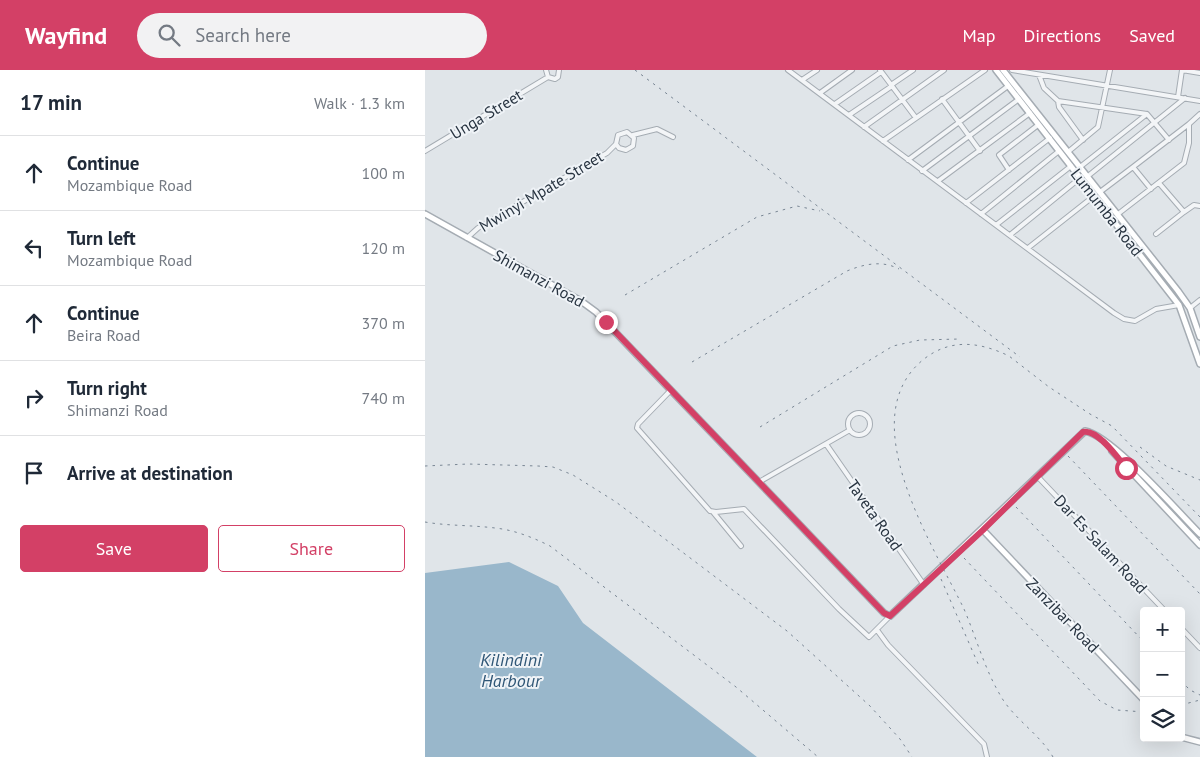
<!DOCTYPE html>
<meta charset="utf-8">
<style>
body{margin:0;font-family:"PT Sans",sans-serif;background:#f2f2f3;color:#1f2937}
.controls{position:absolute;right:15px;bottom:15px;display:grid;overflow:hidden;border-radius:5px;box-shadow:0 5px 20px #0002}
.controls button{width:45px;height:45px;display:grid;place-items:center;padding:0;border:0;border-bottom:1px solid #e0e1e3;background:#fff;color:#1f2937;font:25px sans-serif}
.stop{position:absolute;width:15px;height:15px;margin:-11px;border:4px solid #d34066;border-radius:50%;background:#fff}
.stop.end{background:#d34066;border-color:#fff;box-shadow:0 1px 5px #0008}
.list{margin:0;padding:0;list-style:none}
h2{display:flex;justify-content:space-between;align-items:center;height:65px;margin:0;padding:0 20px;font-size:21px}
h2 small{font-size:16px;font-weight:400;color:#747a83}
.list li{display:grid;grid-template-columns:32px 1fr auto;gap:15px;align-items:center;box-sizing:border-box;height:75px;padding:0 20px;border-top:1px solid #e0e1e3}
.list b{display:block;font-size:19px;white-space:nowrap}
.list p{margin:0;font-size:16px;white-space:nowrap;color:#747a83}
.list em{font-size:16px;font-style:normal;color:#747a83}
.actions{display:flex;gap:10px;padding:15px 20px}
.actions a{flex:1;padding:11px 0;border:1px solid #d34066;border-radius:5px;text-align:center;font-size:18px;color:#d34066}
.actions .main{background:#d34066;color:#fff}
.icon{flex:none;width:28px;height:28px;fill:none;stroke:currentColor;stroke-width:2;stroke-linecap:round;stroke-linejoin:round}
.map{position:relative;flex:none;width:775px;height:687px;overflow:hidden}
header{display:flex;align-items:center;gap:30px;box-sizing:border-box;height:70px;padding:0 25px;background:#d34066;color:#fff}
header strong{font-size:24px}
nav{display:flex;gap:28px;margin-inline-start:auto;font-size:18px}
.search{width:350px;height:45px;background:#f2f2f3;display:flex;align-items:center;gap:12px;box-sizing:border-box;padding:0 18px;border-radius:28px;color:#747a83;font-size:19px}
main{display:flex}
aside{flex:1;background:#fff}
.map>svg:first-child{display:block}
.water{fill:#99b7cb}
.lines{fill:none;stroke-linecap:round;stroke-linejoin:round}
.street-casing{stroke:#a5acb3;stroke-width:6}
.secondary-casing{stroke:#a5acb3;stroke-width:8}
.street{stroke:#f3f5f7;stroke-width:4}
.secondary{stroke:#fff;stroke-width:5}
.rail{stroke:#798694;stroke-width:1;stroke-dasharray:2.5 5;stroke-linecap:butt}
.route{stroke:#d34066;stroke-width:6}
.labels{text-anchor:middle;stroke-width:4;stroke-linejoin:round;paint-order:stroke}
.street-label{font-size:16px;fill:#283441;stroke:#eff3f7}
.water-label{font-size:18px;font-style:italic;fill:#305777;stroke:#eff3f7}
</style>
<header>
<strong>Wayfind</strong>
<div class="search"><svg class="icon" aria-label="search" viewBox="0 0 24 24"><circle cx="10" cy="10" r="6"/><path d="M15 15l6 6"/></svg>Search here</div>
<nav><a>Map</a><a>Directions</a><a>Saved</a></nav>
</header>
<main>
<aside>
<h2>17 min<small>Walk · 1.3 km</small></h2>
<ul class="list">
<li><svg class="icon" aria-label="ahead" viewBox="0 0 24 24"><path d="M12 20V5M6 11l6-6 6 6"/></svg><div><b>Continue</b><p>Mozambique Road</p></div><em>100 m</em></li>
<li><svg class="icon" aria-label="left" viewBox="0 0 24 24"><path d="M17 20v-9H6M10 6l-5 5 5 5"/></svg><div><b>Turn left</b><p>Mozambique Road</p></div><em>120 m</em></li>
<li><svg class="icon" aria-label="ahead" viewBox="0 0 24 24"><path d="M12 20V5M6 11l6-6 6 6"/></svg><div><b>Continue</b><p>Beira Road</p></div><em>370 m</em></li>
<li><svg class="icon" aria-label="right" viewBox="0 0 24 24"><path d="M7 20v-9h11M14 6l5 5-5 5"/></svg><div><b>Turn right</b><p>Shimanzi Road</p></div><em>740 m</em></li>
<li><svg class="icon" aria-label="arrive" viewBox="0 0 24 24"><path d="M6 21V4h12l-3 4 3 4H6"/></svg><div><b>Arrive at destination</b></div></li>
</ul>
<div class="actions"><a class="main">Save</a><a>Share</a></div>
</aside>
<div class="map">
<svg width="775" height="687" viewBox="0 0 775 687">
<rect width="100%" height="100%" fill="#e0e5e9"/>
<!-- water -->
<path class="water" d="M84,492L133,516L158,553L332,687H0V503Z"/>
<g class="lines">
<!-- street casing -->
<g class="street-casing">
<path id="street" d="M121,0L123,7
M363,0L689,243L699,249L710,251L731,239L754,235
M455,0L491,48
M587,0L775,31
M757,0L775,3
M614,5L619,18L633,31L722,44L744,70
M377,10L392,0
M466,15L488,0
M395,23L427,0
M753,27L757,0
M517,29L555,81
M633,31L634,37L658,70
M410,34L456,2
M424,45L467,16
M439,57L519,0
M208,65L232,59L248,67
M458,71L560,0
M0,81L123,7L130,9L133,7L134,0
M643,82L673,57L685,0
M483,90L583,16
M655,97L722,44
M584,100L574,85L613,55
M497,101L594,29
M663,106L760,28
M513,111L605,43
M734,113L759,142L769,135L775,136
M726,119L708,97L764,54
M675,122L708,97
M541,133L625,68
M556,144L634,81
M693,144L759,93L764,73V54L775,44
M571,155L646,96
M731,164L759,142
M585,165L655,108
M42,168L53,158L182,83L191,74L193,65L202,62L209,68L208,76L201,80L194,78L191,74
M603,178L669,126
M765,238L775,230
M246,320L213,354L212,358L285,441L291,442L319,439L414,539L444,567L465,546
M423 354a11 11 0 1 1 22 0a11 11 0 1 1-22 0Z
M401,374L499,515
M613,407L740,541
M334,412L425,360
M288,442L316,476
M756,558L775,578
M452,560L463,575L559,674L562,687"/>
</g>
<!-- secondary casing -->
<g class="secondary-casing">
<path id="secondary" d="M571,0L754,235L775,294
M578,0L753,221L765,238L775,267
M0,144L156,231L171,242L459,543L465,546L660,361C686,365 754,443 775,464
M687,381L775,475
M558,460L719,630
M756,667L775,672"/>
</g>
<!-- street -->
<use href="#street" class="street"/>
<!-- secondary -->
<use href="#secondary" class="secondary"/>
<!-- rail -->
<path class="rail" d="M210,0L595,287
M200,225L332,147L372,136L395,141
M267,292L422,201C439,194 457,190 474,199
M335,357L468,276L495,270L535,269
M715,377L741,396L775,410
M643,386L775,524
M0,396L43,394L113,396L128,397L148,405L191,432L362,561L445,636L475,669L487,687
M591,437L719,572
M0,452C23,456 46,455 70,458C89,460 107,467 125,476L311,617L393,687
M539,488L675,631L692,640L719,642
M516,509L554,596
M756,611L765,620L775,625
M756,635L775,630
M628,687C614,663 587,648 574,623C559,597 551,567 539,539C509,477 425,348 499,289C526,268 555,272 584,286L624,317L665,344L687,356L775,447"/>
</g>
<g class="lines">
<!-- route -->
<path class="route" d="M181,252L459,543L465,546L558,460L658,362C672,358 693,388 701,398"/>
</g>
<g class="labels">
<!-- street labels -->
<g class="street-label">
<text transform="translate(61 44) rotate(-31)" y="6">Unga Street</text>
<text transform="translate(116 121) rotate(-31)" y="6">Mwinyi Mpate Street</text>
<text transform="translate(682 142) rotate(52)" y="6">Lumumba Road</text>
<text transform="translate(114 208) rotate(29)" y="6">Shimanzi Road</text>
<text transform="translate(450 445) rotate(55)" y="6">Taveta Road</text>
<text transform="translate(676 474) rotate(47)" y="6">Dar Es Salam Road</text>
<text transform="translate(638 545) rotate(46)" y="6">Zanzibar Road</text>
</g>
<!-- water labels -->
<g class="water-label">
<text x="86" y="596">Kilindini<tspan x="86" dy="21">Harbour</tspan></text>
</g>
</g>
</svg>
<div class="controls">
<button>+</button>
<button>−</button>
<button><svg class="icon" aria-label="layers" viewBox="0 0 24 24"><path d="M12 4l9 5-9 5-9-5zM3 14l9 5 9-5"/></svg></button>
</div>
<div class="stop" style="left:701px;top:398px"></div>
<div class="stop end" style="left:181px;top:252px"></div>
</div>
</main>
